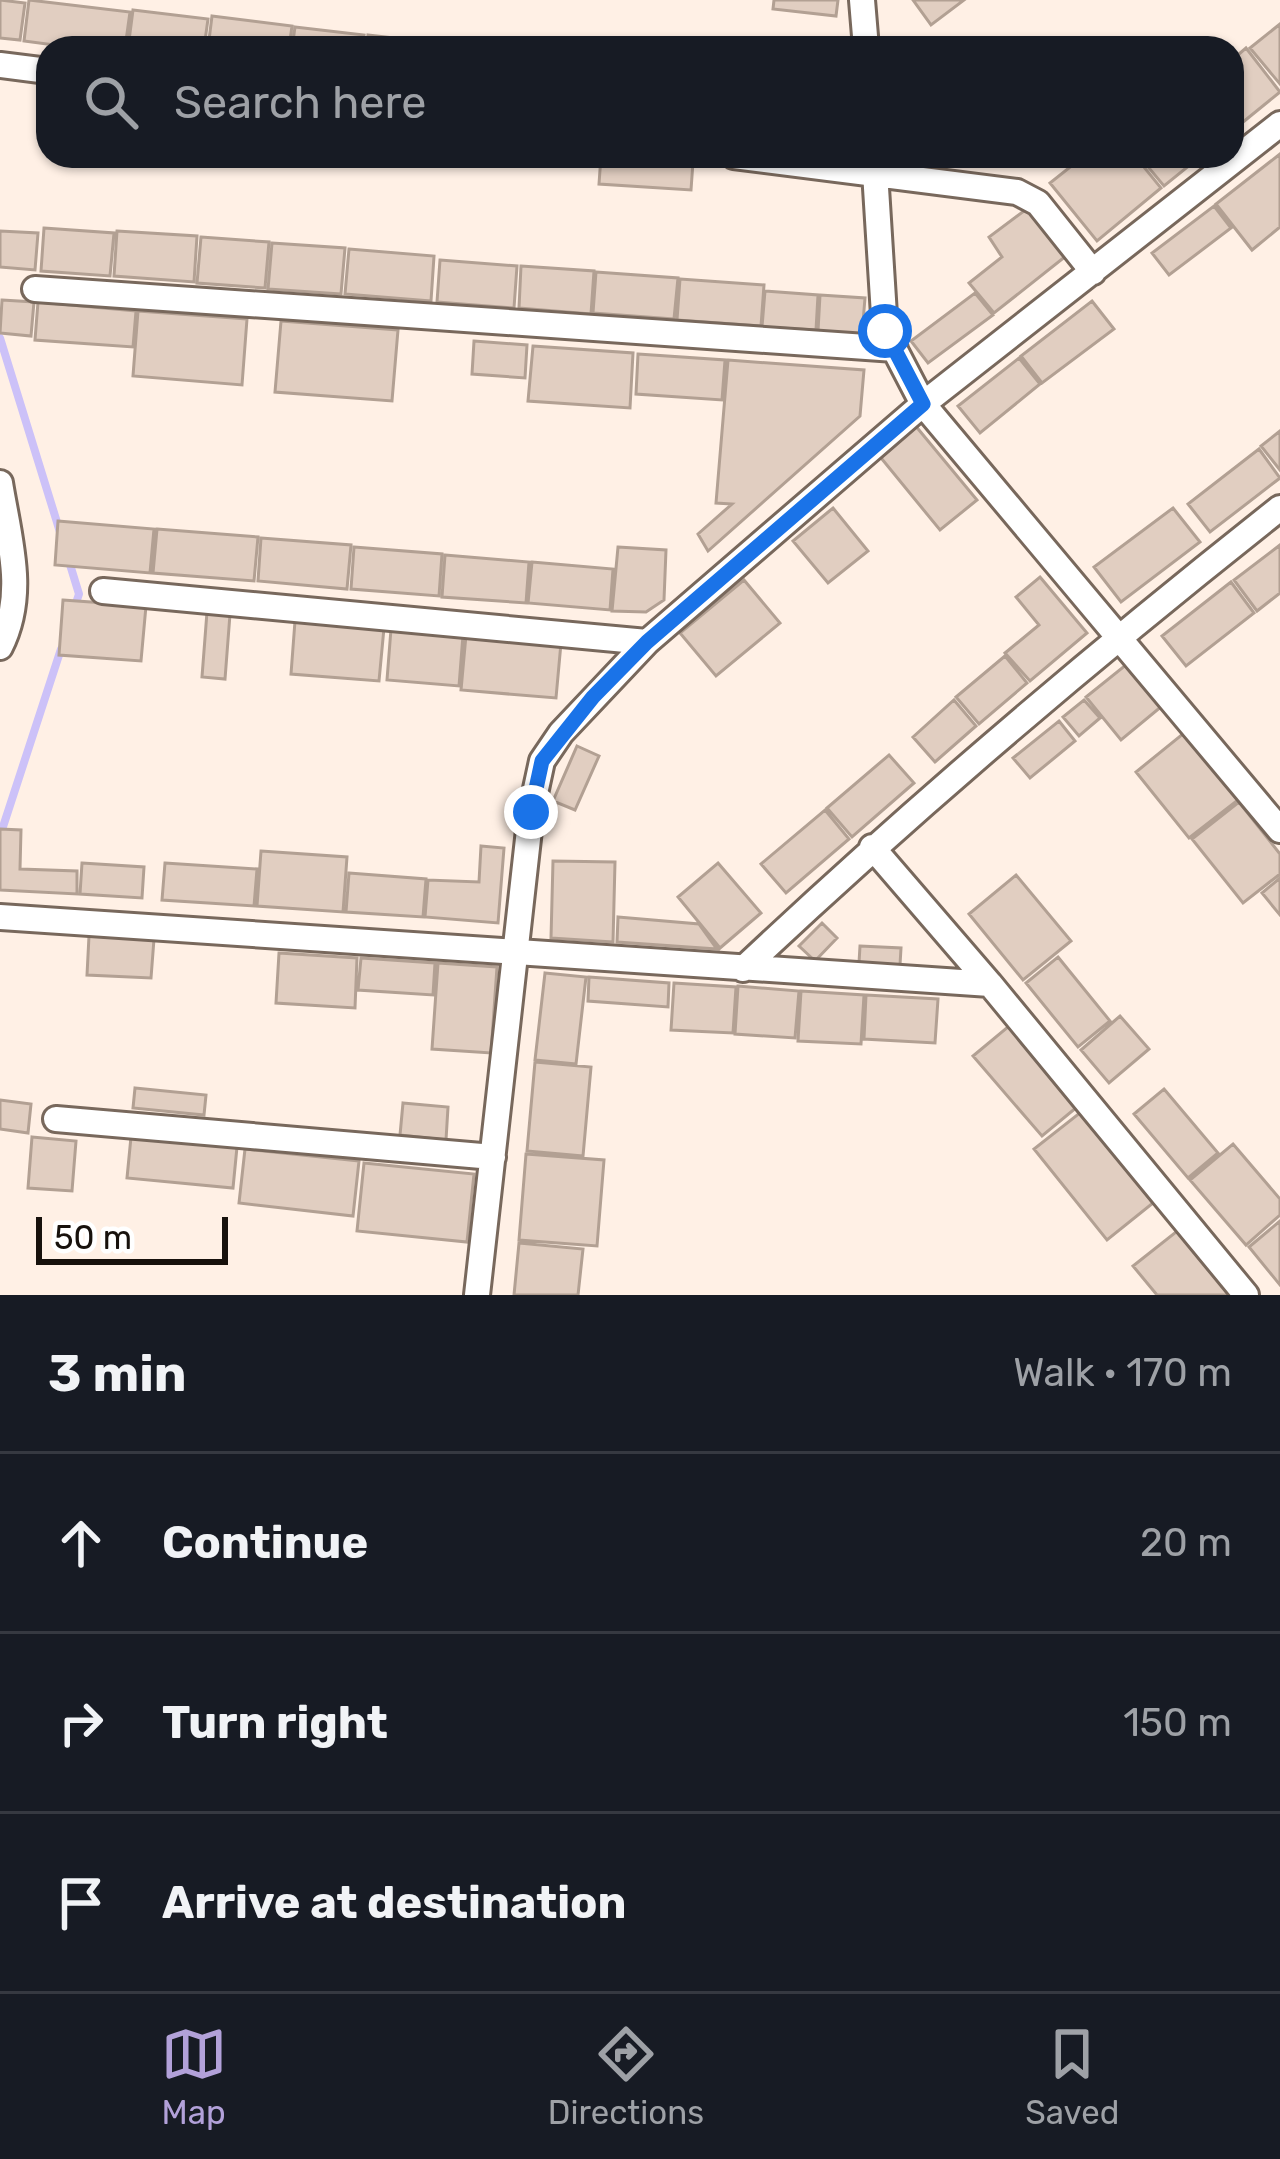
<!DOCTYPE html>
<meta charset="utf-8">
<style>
body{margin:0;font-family:Rubik,sans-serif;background:#242831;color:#f1f3f6}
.scale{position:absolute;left:36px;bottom:30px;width:192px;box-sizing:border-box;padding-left:12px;border:6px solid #17110c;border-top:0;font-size:33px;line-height:42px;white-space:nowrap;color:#17110c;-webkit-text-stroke:9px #fff;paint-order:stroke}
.stop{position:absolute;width:36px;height:36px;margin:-27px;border:9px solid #1a73e8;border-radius:50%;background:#fff}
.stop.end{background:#1a73e8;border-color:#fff;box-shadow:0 3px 12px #0008}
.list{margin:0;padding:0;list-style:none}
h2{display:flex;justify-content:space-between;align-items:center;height:156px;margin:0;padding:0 48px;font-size:51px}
h2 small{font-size:39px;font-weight:400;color:#9ea1a6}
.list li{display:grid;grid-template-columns:78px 1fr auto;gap:36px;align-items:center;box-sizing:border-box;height:180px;padding:0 48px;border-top:3px solid #363941}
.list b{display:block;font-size:45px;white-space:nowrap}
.list em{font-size:39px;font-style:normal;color:#9ea1a6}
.icon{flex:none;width:66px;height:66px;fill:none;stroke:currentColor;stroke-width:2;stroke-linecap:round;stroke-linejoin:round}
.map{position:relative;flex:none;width:1280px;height:1295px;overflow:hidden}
.search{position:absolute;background:#171b24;box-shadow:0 3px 9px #0004;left:36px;right:36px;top:36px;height:132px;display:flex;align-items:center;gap:30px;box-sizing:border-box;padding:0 42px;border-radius:36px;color:#9ea1a6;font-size:45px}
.sheet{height:696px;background:#171b24}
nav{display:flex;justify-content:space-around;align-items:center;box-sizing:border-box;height:168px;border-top:3px solid #363941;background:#171b24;font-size:33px;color:#9ea1a6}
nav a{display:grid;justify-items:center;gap:6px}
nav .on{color:#b2a1d9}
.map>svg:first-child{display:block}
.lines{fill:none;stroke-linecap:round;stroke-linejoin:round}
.stream{stroke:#ccc1f8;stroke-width:8}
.building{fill:#e1cec1;stroke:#b2a093;stroke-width:3}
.minor-casing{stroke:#78685c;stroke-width:30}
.minor{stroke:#fff;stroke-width:24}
.route{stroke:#1a73e8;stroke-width:15}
</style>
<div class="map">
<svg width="1280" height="1295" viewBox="0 0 1280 1295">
<rect width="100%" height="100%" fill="#fff0e5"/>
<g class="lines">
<!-- stream -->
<path class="stream" d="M0,338L60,532
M68,558L79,594L75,606
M0,836L61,649"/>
</g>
<!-- building -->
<path class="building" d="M0,0L25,3L20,40L0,38Z
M29,0L130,12L125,48H77L24,41Z
M774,0H838L836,16L773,9Z
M913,0H964L931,25Z
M133,10L208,19L204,48H128Z
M212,16L292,26L289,48H208Z
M1280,24V84L1250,48Z
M295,27L364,35L362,48H292Z
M368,35L438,43V48H367Z
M1246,48L1280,92L1232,131V60Z
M1280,154V227L1252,250L1216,204Z
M601,156L693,162L691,190L599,184Z
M1084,156H1135L1161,188L1097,241L1050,183Z
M1139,156H1201L1164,186Z
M1214,206L1231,228L1169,275L1152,253Z
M1028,208L1066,256L994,313L969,283L1002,257L989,237Z
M44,228L114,233L110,276L41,271Z
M0,231L38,233L35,270L0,267Z
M117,231L197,236L194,282L114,276Z
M201,237L269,242L265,288L197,283Z
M272,243L345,248L341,294L268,289Z
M349,249L434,256L431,301L345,294Z
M440,260L517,266L514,308L437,302Z
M521,266L594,271L591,314L519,308Z
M596,272L678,278L674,319L593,313Z
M680,279L764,285L761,326L677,320Z
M765,291L818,295L816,330L762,327Z
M975,293L993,315L928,363L911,341Z
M820,295L865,298L862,334L818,331Z
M2,300L34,302L31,336L0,333Z
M1092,301L1114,329L1042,383L1021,356Z
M38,302L136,311L133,347L35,340Z
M138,311L247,319L242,385L133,376Z
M281,321L398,330L392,401L275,392Z
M474,341L527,345L525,378L472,374Z
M533,346L633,353L630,408L528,401Z
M638,354L725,360L722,400L636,394Z
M1019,358L1040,384L980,433L958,406Z
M728,360L864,370L860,416L708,551L698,534L732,504L716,503Z
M914,424L977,500L940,530L877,453Z
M1280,431V470L1261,446Z
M1259,449L1280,478L1210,532L1188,504Z
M833,508L868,551L828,583L793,541Z
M1173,508L1200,542L1121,602L1094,567Z
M58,521L154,529L150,573L55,565Z
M157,529L258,537L254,581L153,573Z
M261,538L351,545L347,589L258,581Z
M1280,545V593L1257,611L1234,580Z
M354,547L442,554L439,596L351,589Z
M618,547L666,550L664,600L646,612L612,611Z
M445,555L529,562L526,603L442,597Z
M532,562L613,569L610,610L528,603Z
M1040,577L1087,633L1030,681L1005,653L1039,625L1016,597Z
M744,580L780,623L716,676L680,633Z
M1231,582L1254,613L1186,666L1162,636Z
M63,600L146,606L141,661L59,655Z
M207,612L230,614L225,679L202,677Z
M295,621L384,628L379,681L291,674Z
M391,629L463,635L459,686L387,680Z
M466,635L561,643L556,698L461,690Z
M1005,656L1027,683L979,724L956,697Z
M1127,664L1162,706L1121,740L1086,697Z
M954,700L976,726L935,762L913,737Z
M1084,700L1100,718L1079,736L1063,717Z
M1059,721L1075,741L1030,778L1013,758Z
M1184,733L1238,800L1189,838L1136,772Z
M577,746L599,756L575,810L553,801Z
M889,755L914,783L852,837L827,808Z
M1239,802L1280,854V874L1243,903L1192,839Z
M825,810L849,839L786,893L761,864Z
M0,829L21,830L20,869L77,871V894L0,890Z
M481,846L504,848L498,923L425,917L428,880L479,882Z
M261,851L347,857L343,912L257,906Z
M553,861L615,862L613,942L551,938Z
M82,863L144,867L142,898L80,894Z
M165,863L257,869L254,906L162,900Z
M718,863L761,913L720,948L678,897Z
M349,873L426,879L423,917L346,912Z
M1016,875L1071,941L1023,980L969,914Z
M1280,878V915L1262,893Z
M618,917L699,924L717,949L617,942Z
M822,923L837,938L815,961L799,946Z
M89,936L154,939L151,978L87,975Z
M860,946L901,948L900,965L859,963Z
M279,953L357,958L355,1008L276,1003Z
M1058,957L1110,1021L1078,1047L1026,983Z
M361,958L435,963L433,995L358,990Z
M438,963L497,967L491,1053L432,1049Z
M545,973L586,977L576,1064L535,1060Z
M589,977L669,983L668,1007L588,1001Z
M674,983L736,987L733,1033L671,1030Z
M738,986L799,991L795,1038L735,1034Z
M801,991L864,995L861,1044L798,1041Z
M866,995L938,999L935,1043L864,1039Z
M1120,1016L1149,1049L1109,1083L1081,1050Z
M1009,1026L1077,1107L1042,1136L973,1056Z
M535,1062L591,1067L583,1156L527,1151Z
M135,1088L206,1095L204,1115L133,1108Z
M1164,1089L1218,1153L1188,1178L1134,1114Z
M0,1100L31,1104L28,1133L0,1129Z
M403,1103L448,1107L446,1140L400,1135Z
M1081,1112L1153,1203L1107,1240L1034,1149Z
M32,1137L76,1141L72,1191L28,1188Z
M131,1137L237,1147L233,1188L127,1178Z
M1233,1144L1280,1199V1215L1246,1245L1190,1180Z
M245,1149L359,1161L353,1216L239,1203Z
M526,1154L604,1160L597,1246L519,1240Z
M364,1163L474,1174L467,1242L357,1231Z
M1280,1221V1285L1249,1247Z
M1181,1228L1235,1295H1157L1133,1266Z
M519,1243L583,1249L578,1295H514Z"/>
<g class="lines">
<!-- minor casing -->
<g class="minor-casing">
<path id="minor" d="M862,0L866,48
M0,65L48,71
M734,156L1017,192L1038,203L1093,272
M874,156L885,331L923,404L1280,830
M35,289L895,349
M0,483C9,539 27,594 0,647
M103,591L647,642
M872,847L990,984L1246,1295
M0,917L990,984
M743,969C915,807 1094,655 1280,508
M56,1119L493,1157
M477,1295L531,812L542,761L561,733L647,642L923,404L1280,124"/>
</g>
<!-- minor -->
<use href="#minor" class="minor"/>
</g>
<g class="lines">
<!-- route -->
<path class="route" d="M531,812L542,761L593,697L647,642L923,404L885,331"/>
</g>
</svg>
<div class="scale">50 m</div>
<div class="stop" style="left:885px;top:331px"></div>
<div class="stop end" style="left:531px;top:812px"></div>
<div class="search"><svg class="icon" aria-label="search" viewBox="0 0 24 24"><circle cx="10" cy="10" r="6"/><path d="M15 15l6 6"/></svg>Search here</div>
</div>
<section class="sheet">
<h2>3 min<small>Walk · 170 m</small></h2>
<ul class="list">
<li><svg class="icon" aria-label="ahead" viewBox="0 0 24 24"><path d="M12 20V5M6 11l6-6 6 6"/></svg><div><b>Continue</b></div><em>20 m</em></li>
<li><svg class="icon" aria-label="right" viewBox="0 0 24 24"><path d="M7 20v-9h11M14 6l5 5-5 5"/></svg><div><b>Turn right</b></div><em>150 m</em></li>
<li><svg class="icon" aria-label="arrive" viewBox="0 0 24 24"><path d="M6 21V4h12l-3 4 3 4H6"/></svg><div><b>Arrive at destination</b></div></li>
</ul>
</section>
<nav>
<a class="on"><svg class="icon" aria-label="map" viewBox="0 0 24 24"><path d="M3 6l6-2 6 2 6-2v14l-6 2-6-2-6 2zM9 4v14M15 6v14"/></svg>Map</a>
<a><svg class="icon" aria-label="directions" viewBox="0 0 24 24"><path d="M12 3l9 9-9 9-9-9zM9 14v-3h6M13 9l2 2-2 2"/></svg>Directions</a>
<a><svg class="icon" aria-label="saved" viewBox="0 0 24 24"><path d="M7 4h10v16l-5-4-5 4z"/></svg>Saved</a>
</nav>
